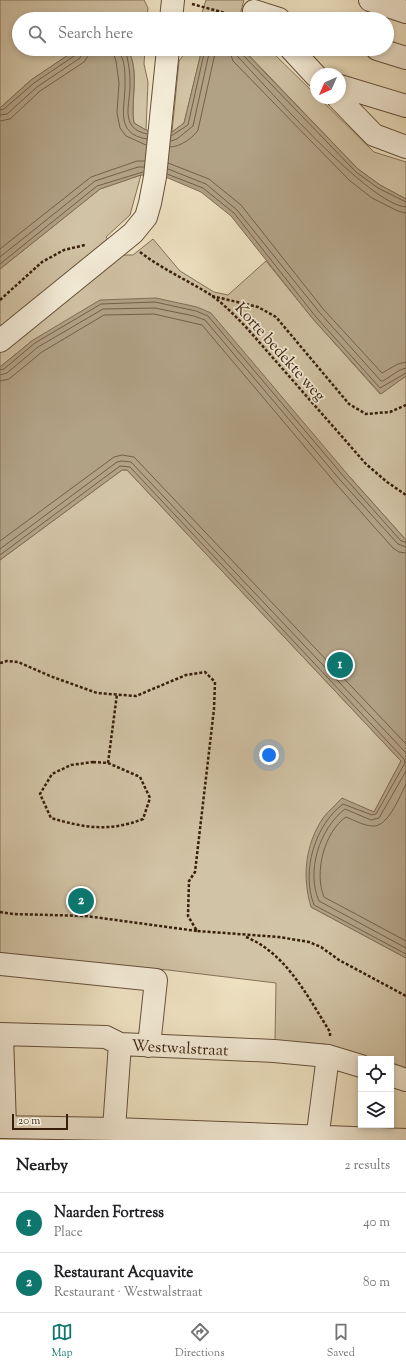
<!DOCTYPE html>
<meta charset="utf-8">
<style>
body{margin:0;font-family:"Sorts Mill Goudy",serif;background:#f2f2f2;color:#202124}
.controls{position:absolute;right:12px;bottom:12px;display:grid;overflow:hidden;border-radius:0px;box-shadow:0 2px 6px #0003}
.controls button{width:36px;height:36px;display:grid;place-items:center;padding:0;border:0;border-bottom:1px solid #e0e0e0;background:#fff;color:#202124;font:20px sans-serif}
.compass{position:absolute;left:310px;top:68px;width:36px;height:36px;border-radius:50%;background:#fff;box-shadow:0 2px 6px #0003;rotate:225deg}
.scale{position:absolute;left:12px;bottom:10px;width:56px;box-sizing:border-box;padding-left:4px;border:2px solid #381f0c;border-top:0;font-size:11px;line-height:14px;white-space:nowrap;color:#381f0c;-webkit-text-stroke:3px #f5edd9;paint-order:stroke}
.you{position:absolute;left:269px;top:755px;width:14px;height:14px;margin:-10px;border:3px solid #fff;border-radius:50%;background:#1a73e8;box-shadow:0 0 0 6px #1a73e833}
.badge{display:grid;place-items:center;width:26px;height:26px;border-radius:50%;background:#0f766e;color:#fff;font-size:13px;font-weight:700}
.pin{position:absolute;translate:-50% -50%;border:2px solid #fff;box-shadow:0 1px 4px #0006}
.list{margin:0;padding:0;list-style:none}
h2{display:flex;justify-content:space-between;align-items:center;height:52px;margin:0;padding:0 16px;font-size:17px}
h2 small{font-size:13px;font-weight:400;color:#757577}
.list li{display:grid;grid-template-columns:26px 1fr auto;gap:12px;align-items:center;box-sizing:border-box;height:60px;padding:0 16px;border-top:1px solid #e0e0e0}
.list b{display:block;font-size:15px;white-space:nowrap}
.list p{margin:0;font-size:13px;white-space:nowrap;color:#757577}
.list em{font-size:13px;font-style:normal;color:#757577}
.icon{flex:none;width:22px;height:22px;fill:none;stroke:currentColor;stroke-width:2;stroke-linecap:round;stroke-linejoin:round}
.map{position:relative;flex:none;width:406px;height:1140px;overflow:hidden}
.search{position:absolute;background:#fff;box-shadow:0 2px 6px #0003;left:12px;right:12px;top:12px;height:44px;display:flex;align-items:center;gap:10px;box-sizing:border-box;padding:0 14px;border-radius:22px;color:#757577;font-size:15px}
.sheet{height:172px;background:#fff}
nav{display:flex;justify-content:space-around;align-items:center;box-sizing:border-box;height:56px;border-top:1px solid #e0e0e0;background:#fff;font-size:11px;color:#757577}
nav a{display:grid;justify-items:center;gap:2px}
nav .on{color:#0f766e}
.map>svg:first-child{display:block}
.green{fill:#d1c3a5;stroke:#847158}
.water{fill:#b1a185;stroke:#816d55}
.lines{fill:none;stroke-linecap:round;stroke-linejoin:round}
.shore{stroke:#746048;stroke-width:1}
.minor-casing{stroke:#66503a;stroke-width:24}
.path{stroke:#381f0c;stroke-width:2.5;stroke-dasharray:3 2;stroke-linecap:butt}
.minor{stroke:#f5edd9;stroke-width:22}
.labels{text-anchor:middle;stroke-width:3.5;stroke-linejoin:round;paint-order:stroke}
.street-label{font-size:16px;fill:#381f0c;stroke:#f5edd9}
</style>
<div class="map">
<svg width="406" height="1140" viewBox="0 0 406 1140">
<rect width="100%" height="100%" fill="#f0e4c4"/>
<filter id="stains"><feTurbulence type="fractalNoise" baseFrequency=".005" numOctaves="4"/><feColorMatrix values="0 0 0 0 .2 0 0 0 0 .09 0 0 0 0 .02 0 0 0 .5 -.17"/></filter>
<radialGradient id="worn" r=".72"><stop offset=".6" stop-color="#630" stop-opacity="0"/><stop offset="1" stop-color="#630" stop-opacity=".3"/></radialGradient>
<!-- green -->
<path class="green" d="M0,0H144L148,8L147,19H19V49H77L31,80L0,108Z
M206,0H244L241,11L243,19H200Z
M126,49H145L144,64L148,82L146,130L134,123C130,103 141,64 126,49Z
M188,49H202L184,123L172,132L179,61Z
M243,49H269L316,95V98H319L374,152L406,162V199L380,185L358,169Z
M141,175L130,215L106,237L122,255H133L153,239L180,271L214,292L228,295L266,261L313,319L380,394L406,376V540L348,475L33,340L0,367V269L100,189Z
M122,470H127L401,761L374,812L342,799L311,907L406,958V1071L391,1066V1059H371L324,1044L275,1041L276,983L168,970L0,954V560Z"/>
<!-- water -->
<path class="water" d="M77,49H126C141,64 130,103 134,123L146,130L172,132L184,123L202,49H242L358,169L380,185L406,199V376L381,394L313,319L231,216L201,192L168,178L141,175L100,189L0,269V108L31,80Z
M156,298L197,307L211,313L348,475L406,540V958L311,907C302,877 305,845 323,818C328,811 336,805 342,798L374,812L401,761L127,470H122L0,560V367L33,340L100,300Z"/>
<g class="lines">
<!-- shore -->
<path class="shore" d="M112,49L116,61L119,83L117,113L120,128L126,136L146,145
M118,49C119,53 120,54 122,58C125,64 125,76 125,83C126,105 113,134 147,139
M123,49C124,53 126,54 127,57C129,65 130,74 130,82C131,103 118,128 147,134
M229,49L233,61L349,180L372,198L398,211L406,213
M235,49L238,57C267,87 369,205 406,207
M240,49L241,53L356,172L378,188L406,202
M0,110L4,109L34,83L77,54L78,49
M0,115L7,114L37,87L80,58L84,49
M0,121L10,119L40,91L84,62L88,56L90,49
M171,136L188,125L205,49
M171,141L177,139L193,126L210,49
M170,147C180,147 193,138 198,130L216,49
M168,163L209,179L241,205L324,310L382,373L398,364L406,362
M168,169L206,184L237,210L320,313L381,381H383L400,370L406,368
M167,174L203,188L234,213L316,317L380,388L406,373
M0,249L91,177L137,161H145
M0,257L95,181L138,167H144
M0,264L97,186L143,172
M0,370L4,369L35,343L101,304L155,302L196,311L208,316L345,478L401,541L406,542
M0,375L7,373L38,347L103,309L155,308L194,316L205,320L341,481L398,544L406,547
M0,381L9,379L42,352L104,315L154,314L202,325L337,485L393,548L399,552L406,553
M0,541L114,457L122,455L134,457L406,744
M0,549L117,462L122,461L131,462L406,753
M0,555L120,466L130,467L404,759L405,763L376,814L372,815L343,804C315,825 301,871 314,905L406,954
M406,771L379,818L371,820L345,809C319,829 306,872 319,901L406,948
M406,784C400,796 388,827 373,826C364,826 354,820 346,817C324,832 314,873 324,897L406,941"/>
<!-- minor casing -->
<g class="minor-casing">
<path id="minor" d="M370,0L406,12
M254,11L279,19
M171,19L173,0
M291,49L316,76
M377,49L406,58
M340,86L406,106
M338,98L374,135L406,147
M0,341L133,233L146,217L150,203L155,177L168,49
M0,964L156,980L149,1046
M0,1034L106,1037L120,1044L274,1051L328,1056L361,1066
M2,1035L5,1127
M391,1075L406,1080
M0,1127L114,1129L120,1044
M114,1129L406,1140
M317,1140L328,1056"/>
</g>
<!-- path -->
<path class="path" d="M192,4L229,14H236
M140,252C162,269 187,280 211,295C224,304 234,315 245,326L366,464L387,482L406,495
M212,296L258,307L276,317L349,404L366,414L390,412L406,405
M0,300L42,262L64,250L85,245
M0,663L7,661L18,662L50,676L97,693L136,696L186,675L205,672L215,682L214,709L195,872L189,881L188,916L197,931L279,937L309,942L321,947L339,960L406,996
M93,762L108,763L140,777L150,798L143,819C109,832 85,828 51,818L40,794L52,774L71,765Z
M108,763L117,694
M0,912L13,914L86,916L197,931
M246,937C286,953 308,997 330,1032V1037"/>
<!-- minor -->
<use href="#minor" class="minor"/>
</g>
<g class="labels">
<!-- street labels -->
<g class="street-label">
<text transform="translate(281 351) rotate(48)" y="6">Korte bedekte weg</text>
<text transform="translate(180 1047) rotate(3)" y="6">Westwalstraat</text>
</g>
</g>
<rect width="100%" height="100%" filter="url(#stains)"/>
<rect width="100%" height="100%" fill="url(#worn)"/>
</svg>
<div class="controls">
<button><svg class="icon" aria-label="locate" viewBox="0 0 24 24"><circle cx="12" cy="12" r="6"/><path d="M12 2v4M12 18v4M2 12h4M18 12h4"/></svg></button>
<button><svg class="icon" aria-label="layers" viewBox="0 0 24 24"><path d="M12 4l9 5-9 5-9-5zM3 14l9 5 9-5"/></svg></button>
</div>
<svg class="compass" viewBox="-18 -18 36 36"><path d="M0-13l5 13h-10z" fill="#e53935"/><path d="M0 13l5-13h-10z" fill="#757577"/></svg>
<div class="scale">20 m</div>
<div class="you"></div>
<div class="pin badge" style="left:340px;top:665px">1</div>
<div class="pin badge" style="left:81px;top:901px">2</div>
<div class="search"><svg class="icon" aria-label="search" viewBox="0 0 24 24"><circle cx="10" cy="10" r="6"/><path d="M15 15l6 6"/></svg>Search here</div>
</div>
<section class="sheet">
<h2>Nearby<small>2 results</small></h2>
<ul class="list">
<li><span class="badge">1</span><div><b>Naarden Fortress</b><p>Place</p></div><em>40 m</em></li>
<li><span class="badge">2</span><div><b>Restaurant Acquavite</b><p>Restaurant · Westwalstraat</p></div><em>80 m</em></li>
</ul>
</section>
<nav>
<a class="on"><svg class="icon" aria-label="map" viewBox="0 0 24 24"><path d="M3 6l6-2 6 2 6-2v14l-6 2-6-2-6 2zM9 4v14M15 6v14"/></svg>Map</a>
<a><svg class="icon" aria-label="directions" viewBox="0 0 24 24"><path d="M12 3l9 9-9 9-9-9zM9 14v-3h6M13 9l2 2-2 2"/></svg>Directions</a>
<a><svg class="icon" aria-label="saved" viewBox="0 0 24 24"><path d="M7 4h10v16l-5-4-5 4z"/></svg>Saved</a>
</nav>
